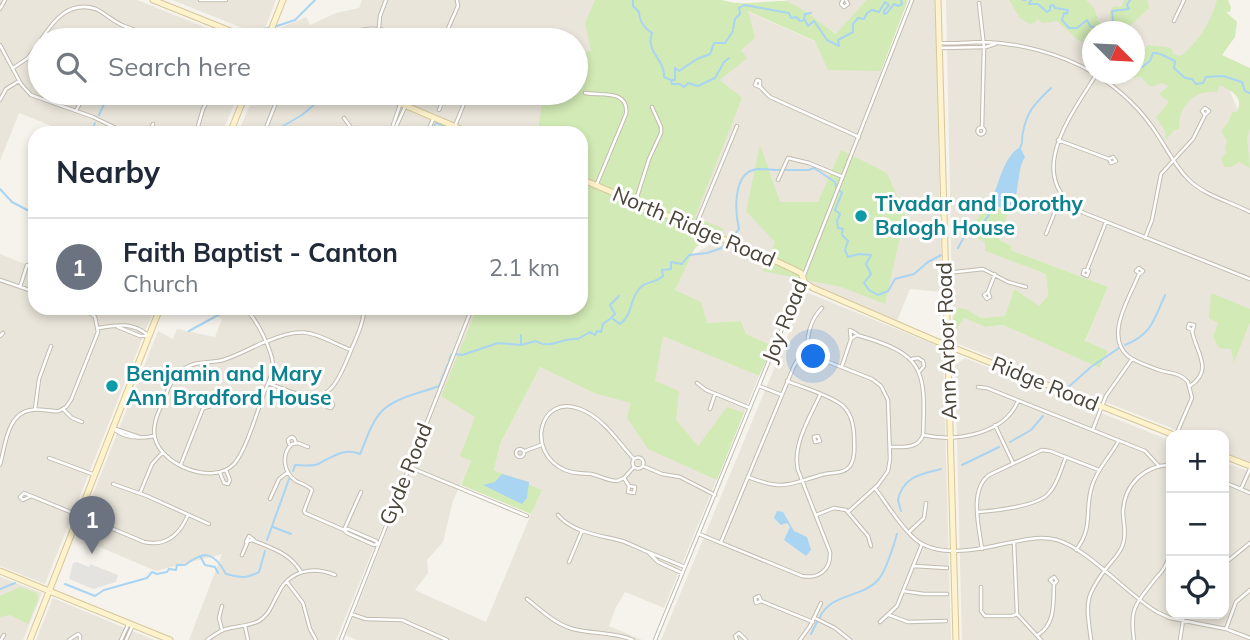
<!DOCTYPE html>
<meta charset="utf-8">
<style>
body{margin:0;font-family:Mulish,sans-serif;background:#f6f6f7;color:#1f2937}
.controls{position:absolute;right:21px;bottom:21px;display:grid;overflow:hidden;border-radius:14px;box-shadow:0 4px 10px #0003}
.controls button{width:63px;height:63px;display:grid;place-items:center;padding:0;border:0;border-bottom:2px solid #e0e1e3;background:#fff;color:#1f2937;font:35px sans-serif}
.compass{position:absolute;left:1082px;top:21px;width:63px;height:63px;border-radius:50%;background:#fff;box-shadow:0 4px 10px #0003;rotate:114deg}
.you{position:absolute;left:814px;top:357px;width:24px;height:24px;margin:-18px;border:5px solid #fff;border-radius:50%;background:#1a73e8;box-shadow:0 0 0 10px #1a73e833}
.badge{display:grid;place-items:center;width:46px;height:46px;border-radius:50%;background:#0f766e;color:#fff;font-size:23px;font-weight:700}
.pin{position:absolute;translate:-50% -58px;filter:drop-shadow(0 2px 4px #0008)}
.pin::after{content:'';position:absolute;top:37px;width:24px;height:21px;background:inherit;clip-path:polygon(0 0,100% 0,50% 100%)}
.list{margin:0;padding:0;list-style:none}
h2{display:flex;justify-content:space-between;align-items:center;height:91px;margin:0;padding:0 28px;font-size:30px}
h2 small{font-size:23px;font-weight:400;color:#747a83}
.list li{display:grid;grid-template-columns:46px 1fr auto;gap:21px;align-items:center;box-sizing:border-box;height:98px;padding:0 28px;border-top:2px solid #e0e1e3}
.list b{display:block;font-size:26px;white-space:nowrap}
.list p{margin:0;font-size:23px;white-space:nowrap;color:#747a83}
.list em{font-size:23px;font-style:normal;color:#747a83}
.icon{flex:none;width:38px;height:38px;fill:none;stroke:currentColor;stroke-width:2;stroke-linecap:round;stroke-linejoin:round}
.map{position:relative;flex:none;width:1250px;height:640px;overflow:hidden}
.search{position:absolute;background:#fff;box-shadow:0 4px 10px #0003;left:28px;top:28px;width:560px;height:77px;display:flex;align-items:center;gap:18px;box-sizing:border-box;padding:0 24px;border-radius:38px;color:#747a83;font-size:26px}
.panel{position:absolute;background:#fff;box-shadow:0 4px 10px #0003;left:28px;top:126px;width:560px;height:189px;border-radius:21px}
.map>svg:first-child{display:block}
.residential{fill:#eae5da;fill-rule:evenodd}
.green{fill:#d2eab5}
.parking{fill:#e5e3e0}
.water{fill:#a9d4f2}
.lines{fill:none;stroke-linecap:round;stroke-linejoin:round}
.stream{stroke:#a9d4f2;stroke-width:2}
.street-casing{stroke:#c2bbae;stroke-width:4.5}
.secondary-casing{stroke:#d6c79b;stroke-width:7}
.street{stroke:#fff;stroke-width:2.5}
.secondary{stroke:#fff3cd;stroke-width:5}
.culture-dot{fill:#0f9aa8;stroke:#fff;stroke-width:2.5}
.labels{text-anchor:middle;stroke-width:6;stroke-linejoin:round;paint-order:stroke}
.culture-label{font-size:21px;font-weight:bold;fill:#0d838f;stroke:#fff;text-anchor:start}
.street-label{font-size:21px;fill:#4b4439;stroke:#fff}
</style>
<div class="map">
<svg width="1250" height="640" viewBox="0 0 1250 640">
<rect width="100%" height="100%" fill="#f6f3ec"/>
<!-- residential -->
<path class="residential" d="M0,0H137L237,40H40V93H239L222,133H70L19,113L0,161Z
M172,0H276L262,36Z
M362,0H595L586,23L719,80L747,11L885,73L913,0H935L942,292L910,289L897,321L799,280L773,346L746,334L741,321L707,323L675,290L689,257L719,240L581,133H238L255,93H359L374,99L377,93H576V40H275L280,28L306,17L310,25L336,13L359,8Z
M785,0H866L837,34Z
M946,0H1220L1182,91L1226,82L1241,117L1250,123V463L1224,453V435H1189L953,342ZM1092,32H1134V74H1092ZM999,240L1012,246L1011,250L1108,287L1085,342L1108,351L1101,368L1003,325L985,327L964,318L953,332L966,309L981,318L1005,316L1014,289L1039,307L1048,296L1046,274L986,251L985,242Z
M0,254L35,268V308H151L149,312L152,314L45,584L0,566Z
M806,292L943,348L951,640H661Z
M195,308H302L314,313L317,308H561L492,415L453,501L443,542L427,560L428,573L415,590L486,622L541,490L494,470L500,444L540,367L594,393L657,333L759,376L664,608L625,592L615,609L609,626L642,640H357L346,635L399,500L394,499L336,640H189L222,554L156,571L76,537L158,331L173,339L177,329L215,337L222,319Z
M965,358L1171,441V614H1224V462L1250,472V640H962L955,365Z
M0,577L42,593L23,640H0Z
M53,598L154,640H36Z"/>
<!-- green -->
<path class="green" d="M595,0H722C741,7 766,0 786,1C802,7 822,24 836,34L866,0H908L881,71L828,70L815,41L748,11L755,38L741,50L747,58L720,80L742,98L695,217L724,229L695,248L675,290L701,302L707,323L741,321L746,334L773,346L759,376L663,336L655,381L679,391L676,420L698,446L727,407L744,413L717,480L648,449L627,418L631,403L594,393L540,367L500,444L494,470L542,490L531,514L461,485L471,461L460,456L475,417L441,396L477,308H581V133H538L543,93H576V53L591,51L585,23Z
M1009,0H1086L1094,8L1099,22L1104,24L1111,20L1109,13L1114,6L1121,7L1124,0H1148L1149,8L1126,30L1092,32V39L1087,43L1078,40L1057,21L1043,23L1037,19L1036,22L1030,24L1020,18Z
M1217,0H1228L1231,7L1230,12H1226L1237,22L1235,37L1222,55L1250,68V128L1247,138L1250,168L1239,162L1232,167H1224L1221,158L1226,153L1225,148L1227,141L1221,131L1229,121L1232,112H1237C1244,96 1232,92 1220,85L1217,92C1194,89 1178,107 1179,129L1174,130L1166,140L1165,131L1156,117L1169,102L1159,94L1169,86L1162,83L1150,87L1141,77L1128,78L1121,74H1134L1135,40L1143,50L1149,45L1167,47L1172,49L1173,54L1181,56C1200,40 1210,23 1217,0Z
M760,145L780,202H818L841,150L887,173L905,214L885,304L841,287L763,271L775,242L746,211Z
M985,206L1008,212L999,240L1012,246L1011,250L1108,287L1085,341L1108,351L1100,368L1003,325L985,327L964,318L953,334V318L958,308L966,309L981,318L1005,316L1014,289L1039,306L1048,296L1046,274L985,251V242L969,234Z
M1211,293L1250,309V322L1234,363L1231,349L1219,348L1213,337L1218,323L1209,318Z
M20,587L37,593L38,600L28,624L10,615L0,617V596Z"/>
<!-- parking -->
<path class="parking" d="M77,562L89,567L90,564L118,575L116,582L93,589L69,579L73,563Z"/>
<!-- water -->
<path class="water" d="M1020,147L1025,157C1015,172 1022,198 1007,210L989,203C1000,187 1001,159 1020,147Z
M502,474L529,482L527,498L522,504L483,485L495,482Z
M777,511L783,512L794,531L807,537L811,550L806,556L784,540L790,527L787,523L781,525L774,518Z"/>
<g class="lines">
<!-- stream -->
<path class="stream" d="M633,0V6L639,12C639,20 644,28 652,33C645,52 665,59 664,77L671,80L672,84H680L684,87L688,83L698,86L715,78L724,62L729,58
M1023,0H1026
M1031,0L1029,4H1038L1047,12L1050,10V6L1053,5L1055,8L1068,10L1067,14L1064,13L1062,20L1069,28H1077L1087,20L1090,26L1096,28L1097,32
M804,19L805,14L811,13
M274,27L295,20L315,0
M733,29L735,19L740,14L739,8L744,5L789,13L791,18L796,17L800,21L805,20L808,26L814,21L827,40L839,46L838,40L853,32V24L858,18L864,19L867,13L872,10L879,12L885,2L889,5L884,11V14L887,13L894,4L898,6L902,4L901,0
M1097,29L1102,27L1107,29L1113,21L1112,11L1129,9L1127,5L1130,0
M240,33L268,28
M1134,45L1138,49L1134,52
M1134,57V60
M1134,65L1142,67L1150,61L1153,53C1161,52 1167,58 1175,61L1174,68L1185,78L1192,79L1196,84L1203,83L1206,77L1223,76L1242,82L1245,91L1250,93
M672,80H675V68L679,71L697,59L710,54L714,43H725L733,31
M99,115L105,102L113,99L169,98L180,93
M91,133L95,123
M271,133L302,115L328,93
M430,133L436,123L451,128
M1020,148C1024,141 1021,139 1023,132C1027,110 1036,103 1051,88
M785,170H809L814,168L835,182L836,187L842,193L835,210L840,214L837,221L838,228L843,229L842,233
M0,189L12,202L31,212L35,217
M842,235L848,241L845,250L848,257L859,254L871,255L866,264L871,274L864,283L869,290L878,295L888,291L895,279L914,274L928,262L941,255
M726,239L735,234L739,229C735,212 732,171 758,169C766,169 773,170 781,170
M958,248L964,237C979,236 985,219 994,207
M612,317L615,314L610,305L619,296
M613,319L620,324C632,315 630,302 637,292C644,280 655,284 663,276L662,270L671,269V262L682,264L689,255L707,253L722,248L725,243
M189,331L231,308
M521,335V344
M1125,345C1152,334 1154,320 1165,295
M456,354L462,355L498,343L521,345L536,341C550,350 564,337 578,339L590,332L595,335L597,331L601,332L603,324L611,318
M449,361L451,355
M1065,390L1091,367L1119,348
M1010,442L1031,430L1043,416
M962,465L999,447
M293,471L295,465C301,465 312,467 318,464C332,457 345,447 360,454C366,441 372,420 383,410C397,397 421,393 439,386L448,364
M901,511L898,500C903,476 922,474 941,469
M273,527L291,534
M267,540L289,479
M200,556L205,565L215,567L218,573
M65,584L95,596L104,590L147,578L152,572L157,574L167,572L169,569L176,570L177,565H185C205,550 214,552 226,574C242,577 243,580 259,572L265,551
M0,589L15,583
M820,617C831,593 862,598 878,580C885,573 894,545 897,534
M811,634L817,622"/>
<!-- street casing -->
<g class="street-casing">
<path id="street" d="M200,0H226
M843,0L841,4L844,7L848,4L846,0
M979,3L984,47L982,128
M0,9L5,0
M1174,21L1184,0
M379,27L380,16L386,0
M41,40C53,21 69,0 96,9C106,14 114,22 124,26C140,33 157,34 172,40
M329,40C368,26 376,24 414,40
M443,40L458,6L457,0
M940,43C955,44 969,42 984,42C1020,43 1061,54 1092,72
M0,45L21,84L31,95L93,117L126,133
M940,48L986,47L995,44
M13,68L28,58L40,41
M1095,74C1119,89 1141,109 1157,134C1167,149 1175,166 1188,179C1205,196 1229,201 1250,212
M1096,75C1071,115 1021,179 1084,213L1250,279
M760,87V81L757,80L755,85L760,87L770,97L859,137
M585,93C601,96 629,89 626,114L596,186
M0,100L6,89L19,81
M1205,108L1209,111L1205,115L1202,111Z
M439,110L446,93
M76,111L85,93
M344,118L355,133
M455,126L467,96
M977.5 131a3.5 3.5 0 1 1 7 0a3.5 3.5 0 1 1-7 0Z
M391,131L400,105
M149,133L153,124
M196,133L203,109L212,93
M264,133L279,95L282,93
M389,133L395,129L405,107
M427,133L434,117
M1058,140L1109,159L1111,163L1116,161L1113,157L1109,159
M778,180L788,158L809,163L843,177
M636,200L649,159L661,133V127L652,107
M696,225L737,126
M1046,234L1056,209L1066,200
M1145,238L1152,220L1161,174L1193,139L1205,115
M1139,268L1143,271L1140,274L1136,271Z
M1084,270L1089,271L1087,276L1083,274Z
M1087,270L1106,222
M947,273L983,269L1008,282L1026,287
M1139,274C1130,297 1104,336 1128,356C1137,363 1149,366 1159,370C1170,374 1180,372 1188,382L1192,398L1176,435
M0,280L35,292
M20,287L27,265
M988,292L990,297L987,299L984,295Z
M988,292L995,274
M244,308C256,317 272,350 273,365C273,374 269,382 265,390C258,409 246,451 234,464C213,486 161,465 155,438C152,425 158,413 163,402C168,390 171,378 182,370C195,360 208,364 223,360C236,356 249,349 262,343L268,341C307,324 314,335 351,350
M1189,324L1194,325L1193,330L1188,328Z
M118,327L140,336H148
M98,328C117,325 132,322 148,335
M0,336L3,333
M851,339L850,330L857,334
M808,353C806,337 810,320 822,308
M808,354L872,379L881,386L888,400L890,459L888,471L878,485L848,512
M912,359L918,358L923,361L924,366L920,371
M842,366L851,339L857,335C924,354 926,369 923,435
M268,383C316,402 328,408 349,355C355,340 364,324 364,308
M697,383L706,390L750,408
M759,386L782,395
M1190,386C1215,369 1195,352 1192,330
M978,387L987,388L1145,451L1159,466
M322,395L327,407L331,408L333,405L327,393
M35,409L39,379L51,346
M63,409L72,418L82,422
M710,409L715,394
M995,425L1013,463
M113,428C124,439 139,439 154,436
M113,428L139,437
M1093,429L1106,396L1132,359
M923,435C955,442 1004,435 1018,401
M818,436L820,441L815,442L814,437Z
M289,444L288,440L291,437L294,438L296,443
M308,447L298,443L292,444C281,454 283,472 296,481C302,484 307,485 312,490L304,511L305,513L344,530L348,529L376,541L378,544
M890,447C904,447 918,449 923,435
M516 453a4 4 0 1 1 8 0a4 4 0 1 1-8 0Z
M525,451L541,445
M632.5 463a5.5 5.5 0 1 1 11 0a5.5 5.5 0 1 1-11 0Z
M49,458L95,475
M181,464L205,403L208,401L211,402V406L204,408
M0,465C5,447 7,413 31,410C40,408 50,412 59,411L66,407L71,400L98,332L95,317L84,308
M643,466L662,474L680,477L715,495
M409,467L527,516
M634,467L624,478L617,481C607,481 601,476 591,474C582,473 574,474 565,470C525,453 539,393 580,409C604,418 618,442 634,459
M220,473L224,483L228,484L230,480L226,470
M748,477C786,492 790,483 825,474C834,472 844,474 850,466C856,457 854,444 854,434C853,423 851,413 842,405C827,394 804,388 787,381
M624,478L629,486L628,492L634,493L635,487L629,486
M1224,482L1250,493
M113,484L147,496L209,524
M875,488C887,504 899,525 915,539C937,558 977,550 1003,544C1021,541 1039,535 1057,540C1087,548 1128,595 1157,612L1170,618L1226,629L1250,638
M1241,489L1250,469
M140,493L152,464L162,453
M31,496L23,500L20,497L24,493L73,513L82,516L144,542C167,547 180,534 188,515
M270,499L279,479L288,472
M978,512C995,511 1039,506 1049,493C1058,484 1061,468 1066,457
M79,515L81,518L90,521
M558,515C573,533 600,535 622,541C631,544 640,549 648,552
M816,515L834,508L846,510L868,536L871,546
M344,530L361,492
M344,530L347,533L374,545L378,544
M909,532L924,518L926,503
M699,534L802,576C819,579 831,570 830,552L798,470C792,445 810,417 820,395
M246,542L249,536L254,540
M721,542L794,366L799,358L808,354
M1014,542L1017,614L1041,640
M982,549C979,527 969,490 989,475L1042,450L1050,451L1099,470
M1076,550C1094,527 1084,511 1092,486C1097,469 1110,457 1118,442
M242,555L248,541L252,540C271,548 290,553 301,572
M569,562L582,531
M1224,564L1250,543
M914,566L947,568
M682,573L658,562L648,552L685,567
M1054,577L1057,581L1054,584L1050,580Z
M287,582L303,603L310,629L316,640
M981,587V611L985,616H1012L1017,614
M903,591L924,594H947
M527,599C541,610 555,624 573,629C593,634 614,632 633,640
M761,601L756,603L755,598L759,596L761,601L813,622
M222,606L219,618L222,630
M351,614L366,619L402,620L447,640
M889,615L908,622L946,621
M815,618L835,628L850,640
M880,622L897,606L922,544
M245,626L248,640
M1226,629L1236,602L1250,590
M1038,635C1056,623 1053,603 1054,584
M1,640L4,635
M69,640L78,634L80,636V640
M121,640L129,623
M126,640L132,627
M207,640C213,636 219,631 226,629C237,626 249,626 259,621C270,614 272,604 278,594C289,570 313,566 335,575
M341,640L472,308
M655,640L806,270L912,0
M737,640L735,636L739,633L746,640
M800,640L810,626L821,603
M1091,640C1086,602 1084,597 1108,566C1114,559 1121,552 1123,544C1127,533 1123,522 1123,512C1124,484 1145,465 1171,465
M1134,640C1129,606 1137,603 1156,578C1162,572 1166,566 1168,559
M1180,640L1184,614"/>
</g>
<!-- secondary casing -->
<g class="secondary-casing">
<path id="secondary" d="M153,0L253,40
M938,0L956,640
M267,40L283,0
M376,93L470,133
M230,133L246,93
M581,179L780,263L801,273L805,283L813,288L936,341L1174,435
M1224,456L1250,466
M0,571L170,640
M30,640L160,308"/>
</g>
<!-- street -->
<use href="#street" class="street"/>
<!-- secondary -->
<use href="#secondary" class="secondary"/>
</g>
<!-- markers -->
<g class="culture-dot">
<circle cx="861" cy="216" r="7"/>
<circle cx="112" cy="386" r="7"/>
</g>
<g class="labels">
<!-- culture labels -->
<g class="culture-label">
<text x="875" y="211">Tivadar and Dorothy<tspan x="875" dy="24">Balogh House</tspan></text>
<text x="126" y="381">Benjamin and Mary<tspan x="126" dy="24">Ann Bradford House</tspan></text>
</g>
<!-- street labels -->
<g class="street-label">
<text transform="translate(694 227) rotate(23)" y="7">North Ridge Road</text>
<text transform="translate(785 321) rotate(-68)" y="7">Joy Road</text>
<text transform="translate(947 341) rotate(-92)" y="7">Ann Arbor Road</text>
<text transform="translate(1045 384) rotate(22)" y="7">Ridge Road</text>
<text transform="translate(406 474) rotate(-68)" y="7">Gyde Road</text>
</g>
</g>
</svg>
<div class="controls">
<button>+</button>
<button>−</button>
<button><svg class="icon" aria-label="locate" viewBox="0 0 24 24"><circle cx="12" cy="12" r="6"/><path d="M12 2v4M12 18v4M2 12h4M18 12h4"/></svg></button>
</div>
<svg class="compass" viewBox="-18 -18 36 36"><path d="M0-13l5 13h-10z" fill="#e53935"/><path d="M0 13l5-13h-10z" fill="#747a83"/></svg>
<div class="you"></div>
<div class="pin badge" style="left:92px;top:554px;background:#6b7280">1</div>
<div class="search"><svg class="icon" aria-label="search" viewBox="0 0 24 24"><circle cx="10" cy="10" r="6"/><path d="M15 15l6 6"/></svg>Search here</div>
<section class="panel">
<h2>Nearby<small></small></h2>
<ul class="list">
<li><span class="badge" style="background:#6b7280">1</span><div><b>Faith Baptist - Canton</b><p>Church</p></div><em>2.1 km</em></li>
</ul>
</section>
</div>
